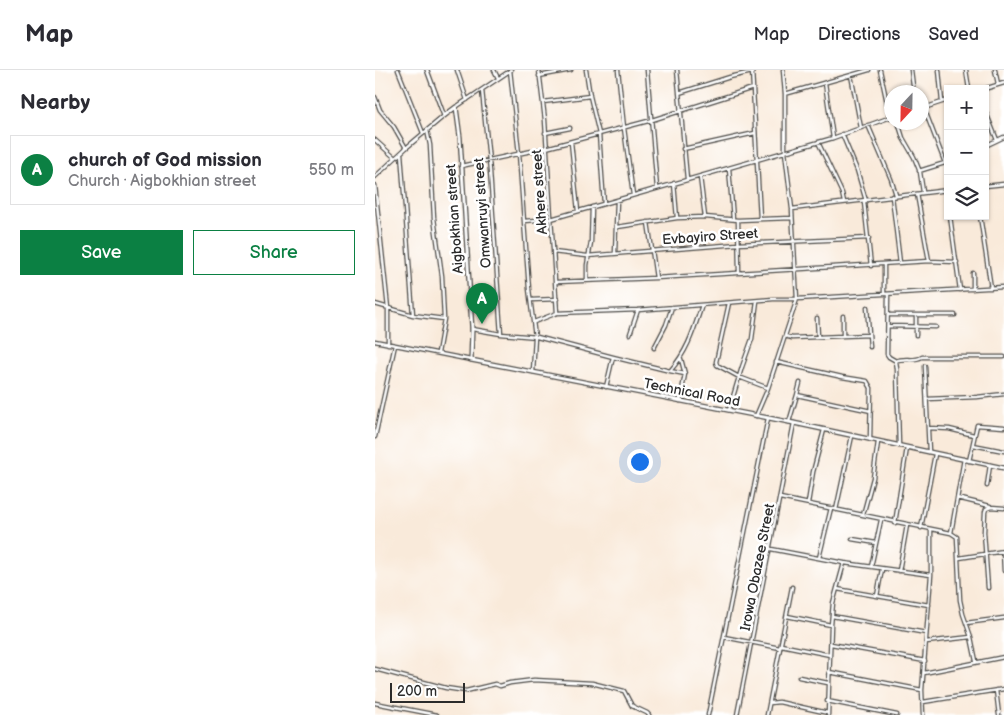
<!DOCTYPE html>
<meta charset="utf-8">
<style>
body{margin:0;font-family:"Balsamiq Sans",sans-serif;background:#f2f2f3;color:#2b2b33}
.controls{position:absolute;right:15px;top:15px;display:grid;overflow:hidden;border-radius:0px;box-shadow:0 1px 4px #0004}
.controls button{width:45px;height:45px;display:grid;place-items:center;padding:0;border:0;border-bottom:1px solid #e1e1e2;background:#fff;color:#2b2b33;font:25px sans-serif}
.compass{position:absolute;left:509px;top:15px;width:45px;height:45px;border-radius:50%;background:#fff;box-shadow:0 1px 4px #0004;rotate:202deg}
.scale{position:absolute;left:15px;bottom:12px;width:75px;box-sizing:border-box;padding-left:5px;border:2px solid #2b2b2b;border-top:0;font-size:14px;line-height:18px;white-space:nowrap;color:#2b2b2b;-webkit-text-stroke:4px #fff;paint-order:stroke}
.you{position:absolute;left:264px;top:391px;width:18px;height:18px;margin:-12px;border:4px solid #fff;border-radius:50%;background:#1a73e8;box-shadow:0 0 0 8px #1a73e833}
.badge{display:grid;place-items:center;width:32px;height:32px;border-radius:50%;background:#0b8043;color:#fff;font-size:16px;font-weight:700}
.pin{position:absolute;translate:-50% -41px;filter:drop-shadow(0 1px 2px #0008)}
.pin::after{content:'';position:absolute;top:26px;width:18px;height:15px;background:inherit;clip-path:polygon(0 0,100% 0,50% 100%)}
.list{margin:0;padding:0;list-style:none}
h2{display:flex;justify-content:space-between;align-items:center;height:65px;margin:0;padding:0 20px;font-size:21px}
h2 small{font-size:16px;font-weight:400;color:#7c7c81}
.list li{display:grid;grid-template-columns:32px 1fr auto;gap:15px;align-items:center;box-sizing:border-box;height:70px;margin:0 10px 10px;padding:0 10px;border:1px solid #e1e1e2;border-radius:0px}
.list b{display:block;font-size:19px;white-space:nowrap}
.list p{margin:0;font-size:16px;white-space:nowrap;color:#7c7c81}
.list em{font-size:16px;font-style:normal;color:#7c7c81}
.actions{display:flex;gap:10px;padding:15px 20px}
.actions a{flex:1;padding:11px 0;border:1px solid #0b8043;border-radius:0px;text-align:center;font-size:18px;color:#0b8043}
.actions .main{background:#0b8043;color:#fff}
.icon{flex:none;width:28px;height:28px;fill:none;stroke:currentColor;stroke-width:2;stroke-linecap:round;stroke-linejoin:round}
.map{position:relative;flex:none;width:629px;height:645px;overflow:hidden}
header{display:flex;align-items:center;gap:30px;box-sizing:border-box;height:70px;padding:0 25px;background:#fff;border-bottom:1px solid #e1e1e2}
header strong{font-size:24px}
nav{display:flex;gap:28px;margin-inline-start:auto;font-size:18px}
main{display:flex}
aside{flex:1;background:#fff}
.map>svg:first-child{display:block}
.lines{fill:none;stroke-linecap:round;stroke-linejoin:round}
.minor-casing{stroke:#4a4845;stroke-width:5}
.tertiary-casing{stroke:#4a4845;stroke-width:5.5}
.minor{stroke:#fff;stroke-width:2.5}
.tertiary{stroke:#fff;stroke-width:3}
.labels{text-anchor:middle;stroke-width:5;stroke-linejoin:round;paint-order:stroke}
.street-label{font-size:14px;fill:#2b2b2b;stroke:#fff}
</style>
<header>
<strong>Map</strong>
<nav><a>Map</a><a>Directions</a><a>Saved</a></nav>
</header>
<main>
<aside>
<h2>Nearby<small></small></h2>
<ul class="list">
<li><span class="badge">A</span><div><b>church of God mission</b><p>Church · Aigbokhian street</p></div><em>550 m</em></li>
</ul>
<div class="actions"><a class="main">Save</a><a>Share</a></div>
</aside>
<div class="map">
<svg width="629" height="645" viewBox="0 0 629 645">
<rect width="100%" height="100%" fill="#fff"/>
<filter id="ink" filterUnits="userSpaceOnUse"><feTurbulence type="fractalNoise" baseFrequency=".02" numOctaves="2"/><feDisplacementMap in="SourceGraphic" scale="10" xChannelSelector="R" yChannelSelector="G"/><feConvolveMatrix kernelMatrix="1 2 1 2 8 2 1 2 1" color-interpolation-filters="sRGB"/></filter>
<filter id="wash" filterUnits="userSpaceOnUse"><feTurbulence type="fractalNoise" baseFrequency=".0096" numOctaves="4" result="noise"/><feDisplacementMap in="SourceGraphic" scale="20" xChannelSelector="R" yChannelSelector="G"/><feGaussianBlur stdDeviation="1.12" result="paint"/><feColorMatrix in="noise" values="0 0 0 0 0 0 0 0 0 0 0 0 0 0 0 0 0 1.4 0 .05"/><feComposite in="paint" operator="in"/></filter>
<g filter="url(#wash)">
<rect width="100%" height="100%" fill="#f9eada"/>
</g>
<g filter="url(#ink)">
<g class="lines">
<!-- minor casing -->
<g class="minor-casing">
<path id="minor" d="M23,0L48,63
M82,0L92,30
M119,0L123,8
M135,0L144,84L154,219L160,267L158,302
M164,0L170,50L182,243
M211,0L215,26L224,64L229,134
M243,0L249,58L258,125
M272,0L282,118
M302,0L312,109
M377,0L385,148
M408,0L410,24V82L417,139L573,120
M505,0L515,47
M536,0L538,16
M564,0L567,32
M591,0L594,19
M620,0L623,14
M476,5L486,58
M164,6L196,0
M450,13L458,68
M609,19L629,13
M107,20L115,101L126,264
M304,23L355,7L377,2
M410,24L494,0
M0,27L5,40L19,57L31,78
M168,32L215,26
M81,37L136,0
M549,38L570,93
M546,39L573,30
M610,40L622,70
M523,52L528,68L539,87L545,102L548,122
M493,55L516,109L521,125
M52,60L55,75L59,148L67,206L69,249L63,283
M170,63L195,58
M467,64L482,100L491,131
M0,70L19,87
M196,72L203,141
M443,72L467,123L469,132
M610,76L629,67
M308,79L380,63
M26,83L38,245
M86,96L171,78L277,50L378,18
M354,98L358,149
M544,101L573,92
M0,107L31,78L69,46
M325,107L330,147
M299,113L302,148
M0,115L13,238V274
M610,116L629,114
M571,121L573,129
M542,124L554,191
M517,126L525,193
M489,132L496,196
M575,146L585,220
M605,146L616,218
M176,149L458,68L516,47
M363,150L364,203
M149,151L176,149
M273,152L281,208
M242,157L302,148L330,147L363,150L417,148
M178,182L212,186L363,174L494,168
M240,183L242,130
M509,195V224
M212,210V195L216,172L217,137
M181,212L281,208L554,191L582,192
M598,219V203
M513,224L512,284L514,287L521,291L522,299L524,376
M156,230L182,229
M354,233L341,292L342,295L364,307L393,318
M0,234L38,245L69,249
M492,237L495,277
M513,245H580
M541,245V265
M468,246V266
M442,248L443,267
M159,252L182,243L263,240L398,229H422L629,217
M513,256L561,257
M97,259L126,264L162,267L238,287L295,301C313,281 319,259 327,235
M255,264L263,240
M410,266L417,268L494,265
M0,271L96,290
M279,278L291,255L297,237
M521,291C529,287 539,292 547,287H629
M401,292L467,307L492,311L496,318L495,370
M550,296L554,382
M295,301L310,304L306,289
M231,317L238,287
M422,325L425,313
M552,329L602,327L629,324
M305,331L310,304
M354,340L367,297L377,269L382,231
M381,346L393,318L422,229L417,140
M414,352L422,325L496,341
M554,358L574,359L599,365
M0,367L20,275
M598,375L629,381
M594,391L602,355L629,357
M612,416L615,395
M405,428L576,463L582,467L585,530L588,544L596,567L601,591
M582,428L615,436
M433,433L438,402L449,360
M461,440L477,366
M488,445L498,408L503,372
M520,453L532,378
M546,458L560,384
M576,463L589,389
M477,469L501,473
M396,479L469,493L556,505
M628,481L629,501
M444,488L456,438
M584,488L629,481
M496,497L506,450
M524,501L532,455
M613,518L609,462L610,442L611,439L616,437L629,438
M462,519L554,535
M502,526L507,499
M412,546L456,555
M457,546L551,563
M591,553L629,548
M349,567L405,578
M551,572L596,567
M456,574L550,591
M406,575L455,585
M0,599L71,618L91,621L120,614L125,616L135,613L159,610L217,613L249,621L257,636L272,643L274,645
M454,602L547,620
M549,603L629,587
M424,607L453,613
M621,620L624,645
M452,631L522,645
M548,632L629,619
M0,633L62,645
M395,633L404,632L453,643
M333,645L393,348
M362,645L419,353
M392,645L417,517
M453,645L456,555L458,533L469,493
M548,645L547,620L556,505V460"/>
</g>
<!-- tertiary casing -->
<g class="tertiary-casing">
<path id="tertiary" d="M52,0L69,46L81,37L85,67L97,259L96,290L414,352L629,398"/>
</g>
<!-- minor -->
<use href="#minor" class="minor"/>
<!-- tertiary -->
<use href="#tertiary" class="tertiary"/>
</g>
</g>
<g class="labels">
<!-- street labels -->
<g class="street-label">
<text transform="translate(164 122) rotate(-94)" y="5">Akhere street</text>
<text transform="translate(107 143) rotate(-94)" y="5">Omwanruyi street</text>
<text transform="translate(79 149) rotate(-94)" y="5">Aigbokhian street</text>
<text transform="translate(335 166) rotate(-4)" y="5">Evbayiro Street</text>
<text transform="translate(317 322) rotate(11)" y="5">Technical Road</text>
<text transform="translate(382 497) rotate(-79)" y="5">Irowa Obazee Street</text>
</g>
</g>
</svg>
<div class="controls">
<button>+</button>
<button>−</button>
<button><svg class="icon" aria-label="layers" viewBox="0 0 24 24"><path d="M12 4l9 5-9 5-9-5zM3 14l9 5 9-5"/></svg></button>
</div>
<svg class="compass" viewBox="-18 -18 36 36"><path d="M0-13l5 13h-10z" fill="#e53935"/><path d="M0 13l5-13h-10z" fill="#7c7c81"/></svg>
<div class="scale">200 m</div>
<div class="you"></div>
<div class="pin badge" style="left:107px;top:254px">A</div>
</div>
</main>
